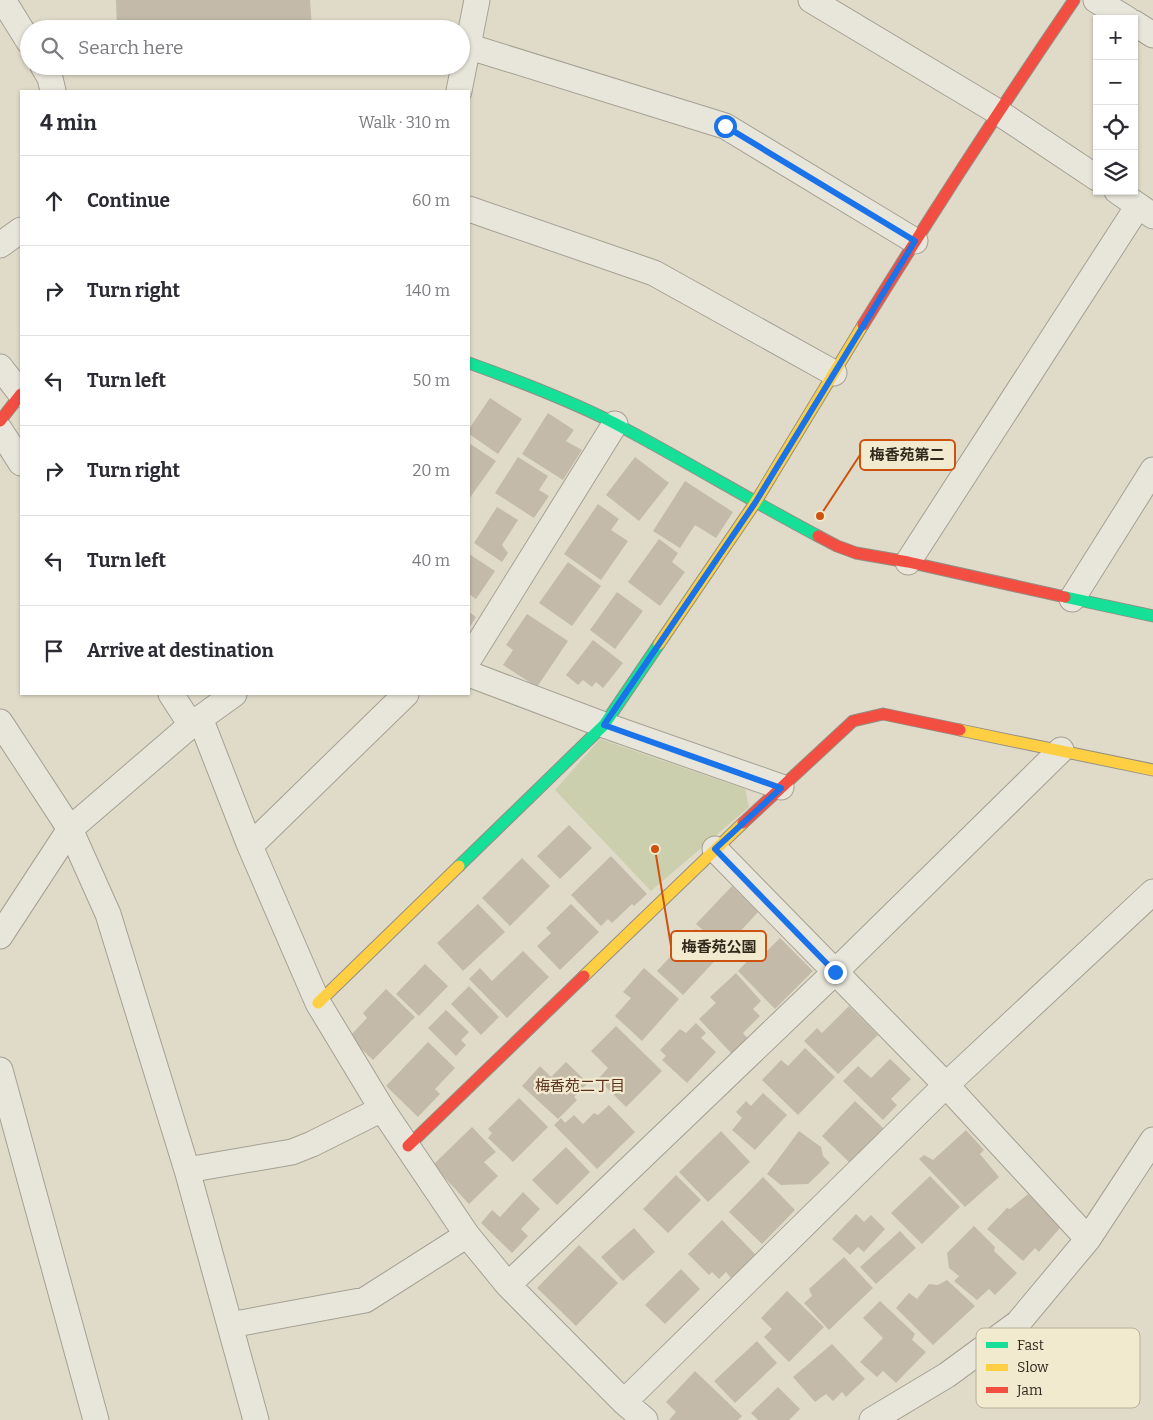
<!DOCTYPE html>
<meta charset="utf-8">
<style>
body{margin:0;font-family:Bitter,"Noto Sans JP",serif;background:#f2f2f3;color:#2b2b33}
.controls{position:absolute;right:15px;top:15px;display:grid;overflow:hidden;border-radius:0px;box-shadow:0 1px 4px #0004}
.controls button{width:45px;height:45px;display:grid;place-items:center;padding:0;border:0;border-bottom:1px solid #e1e1e2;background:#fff;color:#2b2b33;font:25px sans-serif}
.stop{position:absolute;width:15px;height:15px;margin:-11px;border:4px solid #1a73e8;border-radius:50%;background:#fff}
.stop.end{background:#1a73e8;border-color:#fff;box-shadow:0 1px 5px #0008}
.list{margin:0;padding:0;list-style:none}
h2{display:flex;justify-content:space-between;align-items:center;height:65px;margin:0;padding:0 20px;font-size:21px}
h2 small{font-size:16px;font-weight:400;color:#7c7c81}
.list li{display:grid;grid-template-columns:32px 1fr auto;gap:15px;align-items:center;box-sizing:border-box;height:90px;padding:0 20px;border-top:1px solid #e1e1e2}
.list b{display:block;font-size:19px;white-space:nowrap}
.list em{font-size:16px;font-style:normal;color:#7c7c81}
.icon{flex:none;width:28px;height:28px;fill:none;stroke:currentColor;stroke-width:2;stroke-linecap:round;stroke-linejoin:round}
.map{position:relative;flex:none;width:1153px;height:1420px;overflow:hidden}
.search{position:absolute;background:#fff;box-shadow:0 1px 4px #0004;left:20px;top:20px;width:450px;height:55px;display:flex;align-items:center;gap:12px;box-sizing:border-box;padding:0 18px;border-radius:28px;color:#7c7c81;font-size:19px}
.panel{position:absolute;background:#fff;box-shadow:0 1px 4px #0004;left:20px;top:90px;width:450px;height:605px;border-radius:0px}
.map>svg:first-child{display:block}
.green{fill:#cccfad}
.building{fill:#c3baaa}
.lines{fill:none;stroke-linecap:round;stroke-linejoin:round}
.street-casing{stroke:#a5a093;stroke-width:27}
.fast-casing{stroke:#948f83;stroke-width:13}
.slow-casing{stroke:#948f83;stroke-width:13}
.jam-casing{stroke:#948f83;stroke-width:13}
.street{stroke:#e8e5da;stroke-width:25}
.fast{stroke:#16e098;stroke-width:11}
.slow{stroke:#ffcf43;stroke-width:11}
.jam{stroke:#f24e42;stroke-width:11}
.route{stroke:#1a73e8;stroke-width:6}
.labels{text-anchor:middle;stroke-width:4.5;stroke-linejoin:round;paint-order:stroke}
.neighbourhood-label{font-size:15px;fill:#5b3120;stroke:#f1eacf}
.key{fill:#f1eacf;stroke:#b8b09a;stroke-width:1}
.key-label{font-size:14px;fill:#32291d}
.leader{fill:none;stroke:#cd520f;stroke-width:2}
.callout-dot{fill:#cd520f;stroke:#f1eacf;stroke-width:2}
.callout{fill:#f1eacf;stroke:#cd520f;stroke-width:2}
.callout-label{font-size:15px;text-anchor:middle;font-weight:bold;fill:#32291d}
</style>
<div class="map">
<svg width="1153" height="1420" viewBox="0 0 1153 1420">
<rect width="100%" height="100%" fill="#e0dbc9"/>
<!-- green -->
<path class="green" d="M600,739L745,789L749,807L651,891L555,790Z"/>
<!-- building -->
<path class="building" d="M116,0H310L312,29H117Z
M119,66H156V68L119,70Z
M490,398L522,419L498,454L469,434V429Z
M548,413L574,430L566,441L582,450L563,480L522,454Z
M469,443L496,461L469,499Z
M518,457L548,476L539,490L549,496L534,518L495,493Z
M635,457L669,483L639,521L606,495Z
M685,481L733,512L716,538L695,525L680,548L653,531Z
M598,504L619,519L611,530L628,541L601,580L564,554Z
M497,507L518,520L502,545L508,553L502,562L474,543Z
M659,539L678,553L672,562L685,572L660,606L628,582Z
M469,554L495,571L476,599L469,594Z
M568,562L601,586L572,626L539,603Z
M617,592L643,611L615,649L590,630Z
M469,612L476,617L469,628Z
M527,614L568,641L537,687L503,665L513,650L506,645Z
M593,640L623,663L603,688L596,682L592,687L583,680L578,685L566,675Z
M569,825L592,848L560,879L537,856Z
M611,856L647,894L634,906L632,904L612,923L608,919L601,926L571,895Z
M522,858L550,886L510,926L482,898Z
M732,886L758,912L736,936L740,939L727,952L696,924Z
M478,904L505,932L463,971L437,943Z
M571,904L599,932L560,970L537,946L551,933L546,928Z
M696,929L722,953L683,995L657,971Z
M780,938L813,971L775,1009L738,971L752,956L759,959Z
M523,951L549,977L507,1018L469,979L480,968L492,981Z
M425,964L448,986L419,1016L396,994Z
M644,968L679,999L642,1041L615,1016L631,998L623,992Z
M736,973L761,1001L753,1009L760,1016L743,1033L748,1039L732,1054L699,1019L716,1003L710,997Z
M469,986L499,1017L481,1035L451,1004Z
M386,989L415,1017L373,1060L349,1037L367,1018L363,1013Z
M849,1006L878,1035L838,1074L804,1041L817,1028L822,1033Z
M446,1010L469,1032L461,1040L466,1045L456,1056L428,1028Z
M696,1023L706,1033L701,1038L716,1052L687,1083L662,1060L666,1056L660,1050L680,1029L686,1033Z
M616,1026L662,1071L626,1107L598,1079L608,1068L591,1051Z
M428,1042L455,1068L435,1089L440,1094L418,1117L386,1086Z
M805,1048L835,1077L798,1115L762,1080L781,1060L788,1066Z
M890,1059L911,1079L891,1099L897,1105L883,1120L843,1081L858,1066L871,1078Z
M566,1062L588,1083L574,1097L577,1100L558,1119L522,1086L540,1066L551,1077Z
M763,1093L787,1115L755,1150L732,1130L742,1118L736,1112L746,1101L751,1106Z
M519,1098L548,1127L513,1162L488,1138L492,1133L488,1129Z
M855,1101L883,1128L850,1163L822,1136Z
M609,1105L635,1132L597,1169L554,1125L561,1118L565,1123L574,1115L583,1124L594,1113L598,1115Z
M472,1127L496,1152L484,1162L498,1176L469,1204L433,1165Z
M966,1130L984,1150L980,1154L999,1177L965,1207L919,1159L924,1155L933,1160Z
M721,1131L750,1162L708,1202L679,1172Z
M799,1131L821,1147L823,1156L830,1163L808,1184L781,1185L767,1174Z
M566,1147L590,1172L557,1205L532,1180Z
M676,1175L701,1200L668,1233L643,1209Z
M930,1176L960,1207L922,1244L891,1213Z
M763,1177L795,1210L762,1244L729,1212Z
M523,1192L540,1209L521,1229L528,1236L512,1253L481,1223L492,1210L500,1217Z
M1028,1194L1060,1228L1039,1252L1035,1248L1023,1261L987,1229L1007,1208L1010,1209Z
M856,1214L864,1222L871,1215L885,1229L864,1252L858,1247L850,1255L832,1239Z
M722,1220L755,1254L731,1278L726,1272L719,1279L712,1272L709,1275L688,1254Z
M974,1226L995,1247L994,1251L1017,1273L995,1295L989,1289L977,1300L954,1281L959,1276L949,1268L947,1253Z
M634,1228L655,1252L623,1281L601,1257Z
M900,1231L916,1248L876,1284L860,1267Z
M579,1245L618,1283L576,1326L537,1288Z
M844,1257L873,1288L829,1330L804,1303L812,1296L809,1289Z
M681,1269L700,1289L665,1324L645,1305Z
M947,1280L975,1306L933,1345L896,1308L909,1293L917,1299L929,1284L938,1285Z
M787,1291L824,1327L789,1362L764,1337L772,1329L761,1318Z
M880,1301L915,1334L912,1340L926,1352L896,1383L883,1371L877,1377L860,1362L883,1338L863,1318Z
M757,1341L777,1363L735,1403L714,1381Z
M832,1344L865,1379L846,1397L842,1392L833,1401L826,1394L815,1402L793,1377Z
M695,1371L742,1416L738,1420H669L676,1412L666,1402Z
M778,1387L800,1409L789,1420H758L751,1413Z"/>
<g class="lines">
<!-- street casing -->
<g class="street-casing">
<path id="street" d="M3,0L29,42
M811,0L998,112L1097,178
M1096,0L1127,19
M1134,23L1153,35
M467,46L725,126L915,241
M43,66L50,78L53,91
M459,91L477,0
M1117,191L1153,216
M469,209L654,273L834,373
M0,245L21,230
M0,367L21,394
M0,430L21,463
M908,562L1138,206
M1072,599L1153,470
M469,659L615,424
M469,674L604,725L781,787
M171,694L191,725
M200,718L250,846L318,1003L382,1109L467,1235L508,1285L624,1402L645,1420
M0,722L70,829L108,914L187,1170L256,1420
M250,846L406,694
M715,849L946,1085L1088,1239
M0,936L70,829L191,725L234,694
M0,1070L96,1420
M187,1170L292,1152L312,1144L382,1109
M508,1285L835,972L1061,750
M230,1325L365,1300L467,1235
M624,1402L946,1085L1153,892
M872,1420L947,1375L1018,1323L1088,1239L1153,1140"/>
</g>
<!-- fast casing -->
<g class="fast-casing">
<path id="fast" d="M469,363C519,381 569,400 616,424C684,460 750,500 818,536
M1065,597L1153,616
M459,866L604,725L659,644"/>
</g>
<!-- slow casing -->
<g class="slow-casing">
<path id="slow" d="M659,644L755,503L863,325
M960,730L1153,770
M584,976L743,823
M318,1003L459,866"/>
</g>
<!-- jam casing -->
<g class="jam-casing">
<path id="jam" d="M863,325C931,215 1001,107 1074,0
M0,421L21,394
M818,536L837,546L856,553L908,562L1065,597
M743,823L853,721L883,714L960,730
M408,1146L584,976"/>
</g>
<!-- street -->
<use href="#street" class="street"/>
<!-- fast -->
<use href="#fast" class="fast"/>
<!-- slow -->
<use href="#slow" class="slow"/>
<!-- jam -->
<use href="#jam" class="jam"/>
</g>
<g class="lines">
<!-- route -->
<path class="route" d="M725,126L915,241L755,503L604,725L781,788L715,849L835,972"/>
</g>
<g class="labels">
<!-- neighbourhood labels -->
<g class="neighbourhood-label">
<text x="580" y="1091">梅香苑二丁目</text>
</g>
</g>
<!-- legend -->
<rect x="976" y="1328" width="164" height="80" rx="8" class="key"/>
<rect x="986" y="1342" width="22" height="6" fill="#16e098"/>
<rect x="986" y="1364" width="22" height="7" fill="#ffcf43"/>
<rect x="986" y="1387" width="22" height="6" fill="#f24e42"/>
<g class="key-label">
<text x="1017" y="1350">Fast</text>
<text x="1017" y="1372">Slow</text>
<text x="1017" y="1395">Jam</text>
</g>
<!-- callouts -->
<path class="leader" d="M820 516L860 455M655 849L671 946"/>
<g class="callout-dot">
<circle cx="820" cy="516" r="5"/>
<circle cx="655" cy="849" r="5"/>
</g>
<g class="callout">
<rect x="860" y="440" width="95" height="30" rx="5"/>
<rect x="671" y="931" width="95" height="30" rx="5"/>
</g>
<g class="callout-label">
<text x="907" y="460">梅香苑第二</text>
<text x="719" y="952">梅香苑公園</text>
</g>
</svg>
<div class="controls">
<button>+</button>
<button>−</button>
<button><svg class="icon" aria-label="locate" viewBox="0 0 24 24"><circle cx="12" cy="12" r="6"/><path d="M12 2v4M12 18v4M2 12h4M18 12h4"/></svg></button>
<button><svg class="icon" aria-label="layers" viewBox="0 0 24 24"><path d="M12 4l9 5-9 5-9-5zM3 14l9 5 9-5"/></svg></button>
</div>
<div class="stop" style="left:725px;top:126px"></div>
<div class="stop end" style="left:835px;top:972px"></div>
<div class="search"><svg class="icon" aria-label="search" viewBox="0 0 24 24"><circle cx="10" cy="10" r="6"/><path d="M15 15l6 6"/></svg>Search here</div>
<section class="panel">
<h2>4 min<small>Walk · 310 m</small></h2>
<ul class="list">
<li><svg class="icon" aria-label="ahead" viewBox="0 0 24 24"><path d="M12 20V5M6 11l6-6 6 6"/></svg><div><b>Continue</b></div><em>60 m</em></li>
<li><svg class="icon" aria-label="right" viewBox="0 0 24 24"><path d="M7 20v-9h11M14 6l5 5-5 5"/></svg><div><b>Turn right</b></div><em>140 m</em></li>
<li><svg class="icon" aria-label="left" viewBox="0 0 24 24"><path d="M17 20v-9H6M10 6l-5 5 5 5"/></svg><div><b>Turn left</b></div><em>50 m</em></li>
<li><svg class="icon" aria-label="right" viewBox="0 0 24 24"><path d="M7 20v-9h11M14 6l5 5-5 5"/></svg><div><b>Turn right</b></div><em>20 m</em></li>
<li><svg class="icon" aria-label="left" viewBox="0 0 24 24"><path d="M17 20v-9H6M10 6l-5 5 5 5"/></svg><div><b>Turn left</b></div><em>40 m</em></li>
<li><svg class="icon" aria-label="arrive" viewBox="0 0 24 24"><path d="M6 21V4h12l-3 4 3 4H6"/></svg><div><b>Arrive at destination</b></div></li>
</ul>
</section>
</div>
